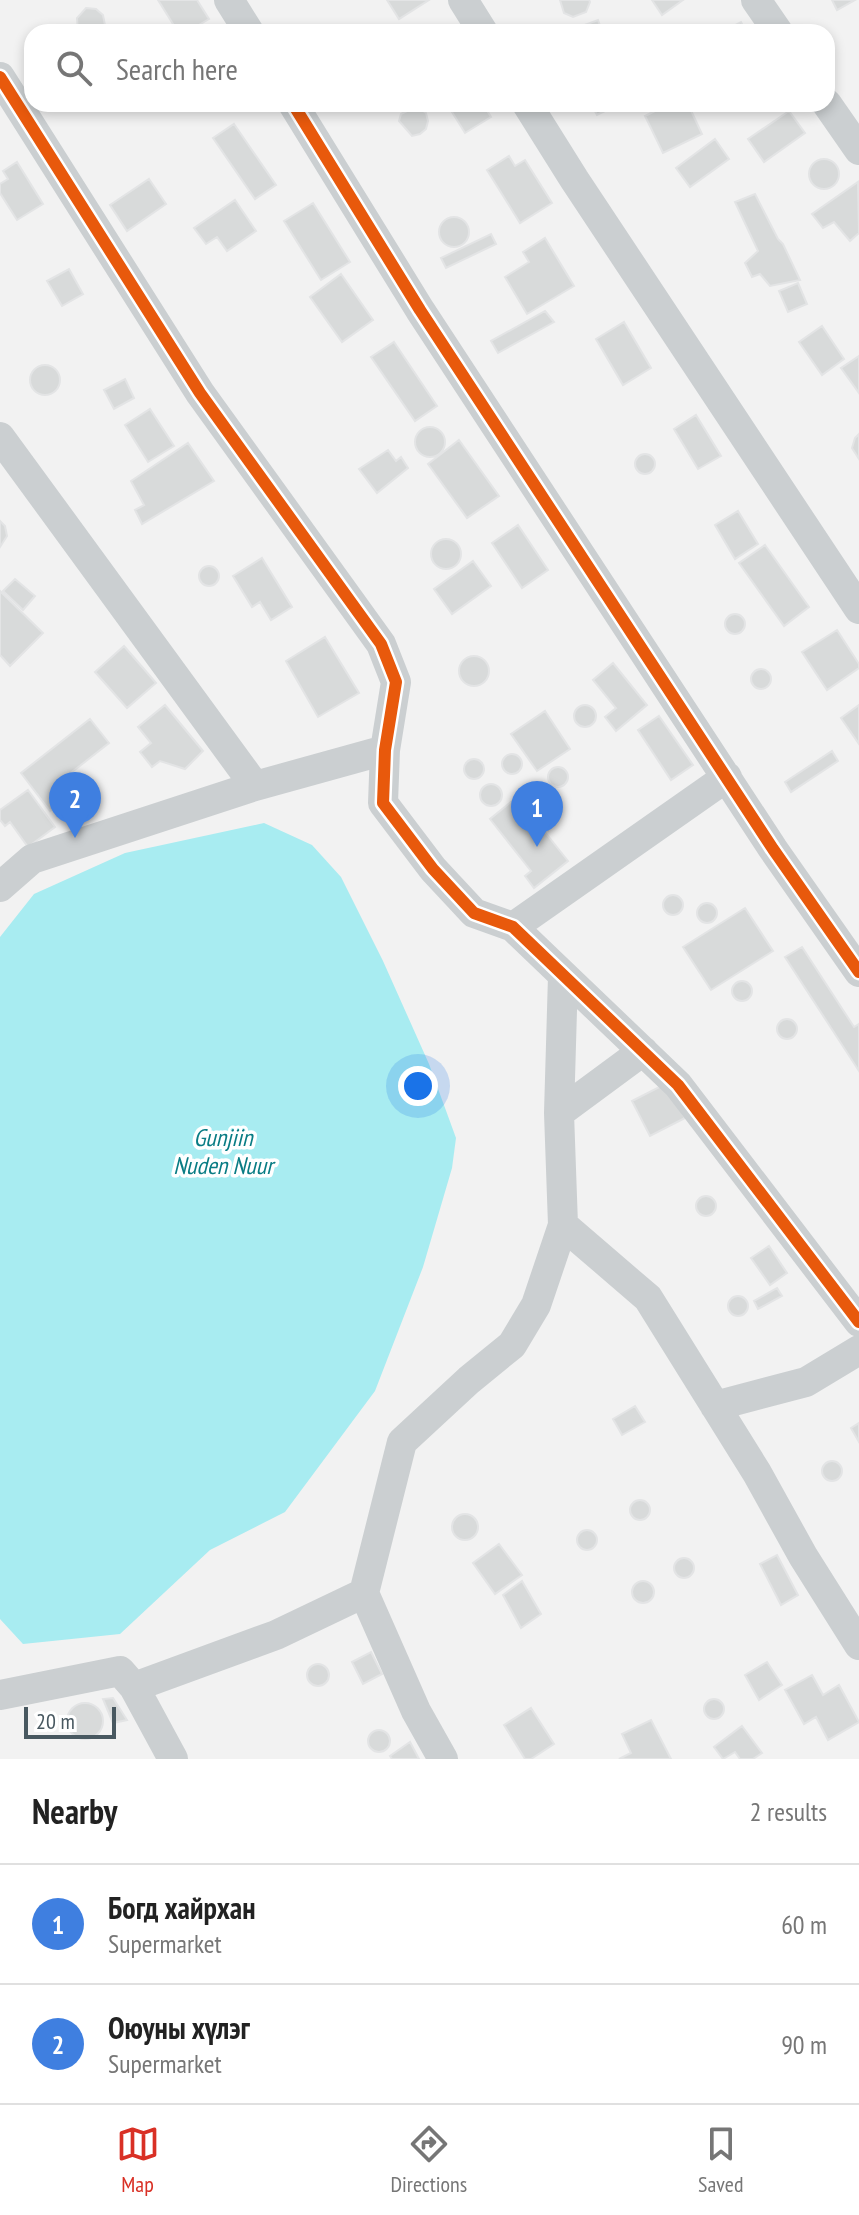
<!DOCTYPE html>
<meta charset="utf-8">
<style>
body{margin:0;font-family:"PT Sans Narrow",sans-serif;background:#f2f2f2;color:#222}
.scale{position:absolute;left:24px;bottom:20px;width:92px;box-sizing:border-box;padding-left:8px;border:4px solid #485860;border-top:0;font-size:22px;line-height:28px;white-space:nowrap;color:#485860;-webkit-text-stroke:6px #fff;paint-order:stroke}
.you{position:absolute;left:418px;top:1086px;width:28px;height:28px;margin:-20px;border:6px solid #fff;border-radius:50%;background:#1a73e8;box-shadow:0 0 0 12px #1a73e833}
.badge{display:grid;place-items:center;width:52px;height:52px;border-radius:50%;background:#d93025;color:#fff;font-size:26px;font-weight:700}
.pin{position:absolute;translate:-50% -66px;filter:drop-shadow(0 2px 4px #0008)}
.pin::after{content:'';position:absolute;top:42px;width:28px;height:24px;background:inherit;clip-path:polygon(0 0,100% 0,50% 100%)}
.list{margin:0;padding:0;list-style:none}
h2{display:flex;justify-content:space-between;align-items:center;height:104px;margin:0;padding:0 32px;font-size:34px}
h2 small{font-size:26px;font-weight:400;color:#767676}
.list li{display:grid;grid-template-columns:52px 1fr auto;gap:24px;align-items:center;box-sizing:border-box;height:120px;padding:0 32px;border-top:2px solid #e0e0e0}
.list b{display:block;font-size:30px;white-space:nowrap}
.list p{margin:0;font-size:26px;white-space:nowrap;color:#767676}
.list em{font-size:26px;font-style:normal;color:#767676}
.icon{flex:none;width:44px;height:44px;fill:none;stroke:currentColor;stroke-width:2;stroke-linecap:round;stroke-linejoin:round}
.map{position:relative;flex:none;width:859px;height:1759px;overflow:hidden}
.search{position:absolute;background:#fff;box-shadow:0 4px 12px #0003;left:24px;right:24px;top:24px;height:88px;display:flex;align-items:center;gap:20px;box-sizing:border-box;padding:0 28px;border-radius:24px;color:#767676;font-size:30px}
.sheet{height:344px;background:#fff}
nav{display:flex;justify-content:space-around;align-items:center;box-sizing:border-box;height:112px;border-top:2px solid #e0e0e0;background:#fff;font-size:22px;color:#767676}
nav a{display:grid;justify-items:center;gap:4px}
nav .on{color:#d93025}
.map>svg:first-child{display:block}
.water{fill:#a8ecf1}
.building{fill:#d8dada;stroke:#e3e4e5;stroke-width:2}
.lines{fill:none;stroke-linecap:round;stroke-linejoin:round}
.minor{stroke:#cbcfd1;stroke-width:30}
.cycleway-casing{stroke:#fff;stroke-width:17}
.cycleway{stroke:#e8590c;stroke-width:12}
.labels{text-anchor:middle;stroke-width:7;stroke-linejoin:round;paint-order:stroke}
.water-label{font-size:24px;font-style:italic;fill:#097c84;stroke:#fff}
</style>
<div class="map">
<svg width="859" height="1759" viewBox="0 0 859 1759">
<rect width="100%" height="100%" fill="#f2f2f2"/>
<!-- water -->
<path class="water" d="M264,823L312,845L341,877L383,961L429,1064L456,1138L452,1168L423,1267L375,1391L285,1512L210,1550L120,1634L23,1644L0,1619V937L34,894L125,853Z"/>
<!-- building -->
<path class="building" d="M158,0H197L209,19L187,32H178Z
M387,0H429L399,19Z
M560,0H589L590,2L586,12L573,17L564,13Z
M652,0H683L662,15Z
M832,0H855L837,10Z
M86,8L96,9L103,15L105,25L101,32L78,31L77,18Z
M598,20L602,31L616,26L619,32H581L579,27Z
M741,22L746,32H722Z
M447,104H483L491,117L465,133Z
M591,104H614L615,106L597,115Z
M669,104H688L702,134L663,153L645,116Z
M413,108H419L426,113L428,121L426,129L420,134L412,136L399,121L401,114Z
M789,111L805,133L764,162L748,139Z
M234,124L276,185L255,199L213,138Z
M715,139L729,159L690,187L676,168Z
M509,156L515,166L525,160L552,203L520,223L487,170Z
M809 174a15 15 0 1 1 30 0a15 15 0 1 1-30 0Z
M17,162L43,204L17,220L0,193V184L8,179L3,171Z
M149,179L166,204L127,231L110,205Z
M858,182L859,233L850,241L834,222L823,228L812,214Z
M755,194L778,239L783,244L800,280L770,286L760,274L752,277L745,263L758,251L735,202Z
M235,200L256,231L227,251L217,237L206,244L194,228Z
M313,203L350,262L321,280L284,221Z
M439 232a15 15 0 1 1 30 0a15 15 0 1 1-30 0Z
M491,234L496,244L446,268L441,258Z
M545,238L574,286L527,314L505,277L529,262L523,252Z
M69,269L83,294L62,306L47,281Z
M341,274L373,320L342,342L310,297Z
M798,283L807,304L788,312L779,291Z
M545,311L554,322L498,353L491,341Z
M624,322L651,368L623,385L596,339Z
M822,326L844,359L822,375L799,342Z
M394,342L437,406L415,421L371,357Z
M859,356V393L841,368Z
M30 380a15 15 0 1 1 30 0a15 15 0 1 1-30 0Z
M125,379L134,398L114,409L104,390Z
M150,409L174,446L148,462L125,425Z
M696,415L721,456L698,469L674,429Z
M415 442a15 15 0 1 1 30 0a15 15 0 1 1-30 0Z
M859,434V459L852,448L855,438Z
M459,440L499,496L467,518L428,464Z
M188,443L214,481L142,524L135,510L144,505L131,481Z
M388,450L396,461L401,457L408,468L377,493L359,469Z
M635 464a10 10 0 1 1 20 0a10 10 0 1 1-20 0Z
M738,511L758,544L735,559L715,525Z
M0,521L5,526L7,536L0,547Z
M518,525L548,570L522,588L492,543Z
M431 554a15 15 0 1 1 30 0a15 15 0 1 1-30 0Z
M765,545L809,607L784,626L739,563Z
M262,558L292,607L271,620L260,602L252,607L233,576Z
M473,561L491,586L452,614L434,589Z
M199 576a10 10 0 1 1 20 0a10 10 0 1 1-20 0Z
M15,579L35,596L23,610L3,591Z
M0,591L43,633L10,666L0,655Z
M725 624a10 10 0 1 1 20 0a10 10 0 1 1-20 0Z
M837,630L859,664V668L827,690L802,652Z
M325,637L359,693L318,717L286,661Z
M124,646L156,683L127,708L95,672Z
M459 671a15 15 0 1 1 30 0a15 15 0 1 1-30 0Z
M613,663L647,705L616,731L605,717L616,708L593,680Z
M751 679a10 10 0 1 1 20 0a10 10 0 1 1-20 0Z
M165,705L203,751L185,769L160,761L152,767L140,752L151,743L138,727Z
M859,705V744L841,718Z
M574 716a11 11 0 1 1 22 0a11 11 0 1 1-22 0Z
M545,711L570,749L537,771L511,734Z
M659,716L693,765L671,780L638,730Z
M90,719L109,743L58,783L69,796L50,811L21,773Z
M832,751L838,761L791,792L785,782Z
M502 764a10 10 0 1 1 20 0a10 10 0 1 1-20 0Z
M464 769a10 10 0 1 1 20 0a10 10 0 1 1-20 0Z
M548 777a10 10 0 1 1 20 0a10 10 0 1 1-20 0Z
M480 795a11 11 0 1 1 22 0a11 11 0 1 1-22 0Z
M28,790L55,827L28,847L10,822L5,826L0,820V810Z
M536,796L549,813L545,817L551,824L548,830L542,822L539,824L524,806Z
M517,797L568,861L534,888L525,876L531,871L490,819Z
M663 905a10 10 0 1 1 20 0a10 10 0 1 1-20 0Z
M697 913a10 10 0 1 1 20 0a10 10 0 1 1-20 0Z
M745,908L773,951L711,990L683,947Z
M802,947L854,1027L859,1024V1071L785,957Z
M732 991a10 10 0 1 1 20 0a10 10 0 1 1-20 0Z
M777 1029a10 10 0 1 1 20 0a10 10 0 1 1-20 0Z
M667,1083L685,1118L650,1136L632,1101Z
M696 1206a10 10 0 1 1 20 0a10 10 0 1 1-20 0Z
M769,1246L787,1273L770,1285L751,1258Z
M777,1288L782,1296L758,1309L754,1301Z
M728 1306a10 10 0 1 1 20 0a10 10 0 1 1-20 0Z
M635,1406L645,1422L622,1435L613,1419Z
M859,1423V1442L851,1428Z
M822 1471a10 10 0 1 1 20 0a10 10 0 1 1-20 0Z
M630 1510a10 10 0 1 1 20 0a10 10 0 1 1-20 0Z
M452 1527a13 13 0 1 1 26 0a13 13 0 1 1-26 0Z
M577 1540a10 10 0 1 1 20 0a10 10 0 1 1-20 0Z
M499,1544L522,1575L495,1594L473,1563Z
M777,1555L798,1595L781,1605L760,1564Z
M674 1568a10 10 0 1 1 20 0a10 10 0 1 1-20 0Z
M522,1581L541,1614L521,1628L503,1595Z
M632 1592a11 11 0 1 1 22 0a11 11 0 1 1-22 0Z
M371,1652L382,1674L363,1684L352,1662Z
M767,1662L782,1685L759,1700L745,1675Z
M307 1675a11 11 0 1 1 22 0a11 11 0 1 1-22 0Z
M812,1675L823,1695L839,1685L859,1722L828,1740L816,1717L804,1724L785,1690Z
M113,1698L127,1720L113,1723L103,1699Z
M704 1709a10 10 0 1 1 20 0a10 10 0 1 1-20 0Z
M67 1721a18 18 0 1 1 36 0a18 18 0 1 1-36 0Z
M531,1708L554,1744L531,1759H525L504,1725Z
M651,1720L671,1759H619L631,1753L622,1734Z
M742,1726L762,1753L753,1759H740L735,1752L723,1759L714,1747Z
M368 1741a11 11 0 1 1 22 0a11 11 0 1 1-22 0Z
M410,1742L419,1759H392L390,1756Z"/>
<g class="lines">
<!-- minor -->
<path class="minor" d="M229,0L249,32
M463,0L483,32
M756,0L778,32
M0,77L200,393L381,644L396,682L385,750L383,803L433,869L474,913L513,927L678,1085L859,1322
M293,104L420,310L773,849L859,972
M527,104L574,179L859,609
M827,104L859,150
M0,437L255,786
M0,887L32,859L255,786L385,750
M513,927L727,777
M563,976L559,1113L563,1225L648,1298L757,1473L803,1556L859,1645
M559,1113L643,1051
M715,1406L806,1382L859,1350
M134,1687L173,1759
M0,1695L120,1671L134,1687L276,1635L364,1593
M443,1759L416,1711L364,1593L402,1442L469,1380L512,1345L536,1305L563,1225"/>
<!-- cycleway casing -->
<g class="cycleway-casing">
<path id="cycleway" d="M0,77L200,393L381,644L396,682L385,750L383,803L433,869L474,913L513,927L678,1085L859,1322
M293,104L420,310L773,849L859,972"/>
</g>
<!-- cycleway -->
<use href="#cycleway" class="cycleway"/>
</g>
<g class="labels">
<!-- water labels -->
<g class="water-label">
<text x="223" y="1146">Gunjiin<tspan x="223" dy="28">Nuden Nuur</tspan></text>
</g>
</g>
</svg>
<div class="scale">20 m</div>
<div class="you"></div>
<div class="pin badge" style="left:537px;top:847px;background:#3f7fe0">1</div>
<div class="pin badge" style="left:75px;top:838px;background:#3f7fe0">2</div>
<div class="search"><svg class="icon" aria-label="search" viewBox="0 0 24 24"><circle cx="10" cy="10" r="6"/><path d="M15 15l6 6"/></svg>Search here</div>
</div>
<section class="sheet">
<h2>Nearby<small>2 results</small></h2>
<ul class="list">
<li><span class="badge" style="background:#3f7fe0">1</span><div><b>Богд хайрхан</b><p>Supermarket</p></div><em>60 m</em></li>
<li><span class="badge" style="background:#3f7fe0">2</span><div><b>Оюуны хүлэг</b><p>Supermarket</p></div><em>90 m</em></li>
</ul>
</section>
<nav>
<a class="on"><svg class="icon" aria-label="map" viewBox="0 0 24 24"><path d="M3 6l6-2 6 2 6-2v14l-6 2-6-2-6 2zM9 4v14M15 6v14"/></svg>Map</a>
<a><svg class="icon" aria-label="directions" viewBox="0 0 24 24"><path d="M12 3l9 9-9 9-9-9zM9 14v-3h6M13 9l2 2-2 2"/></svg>Directions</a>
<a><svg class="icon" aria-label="saved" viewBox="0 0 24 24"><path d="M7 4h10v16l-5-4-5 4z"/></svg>Saved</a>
</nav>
